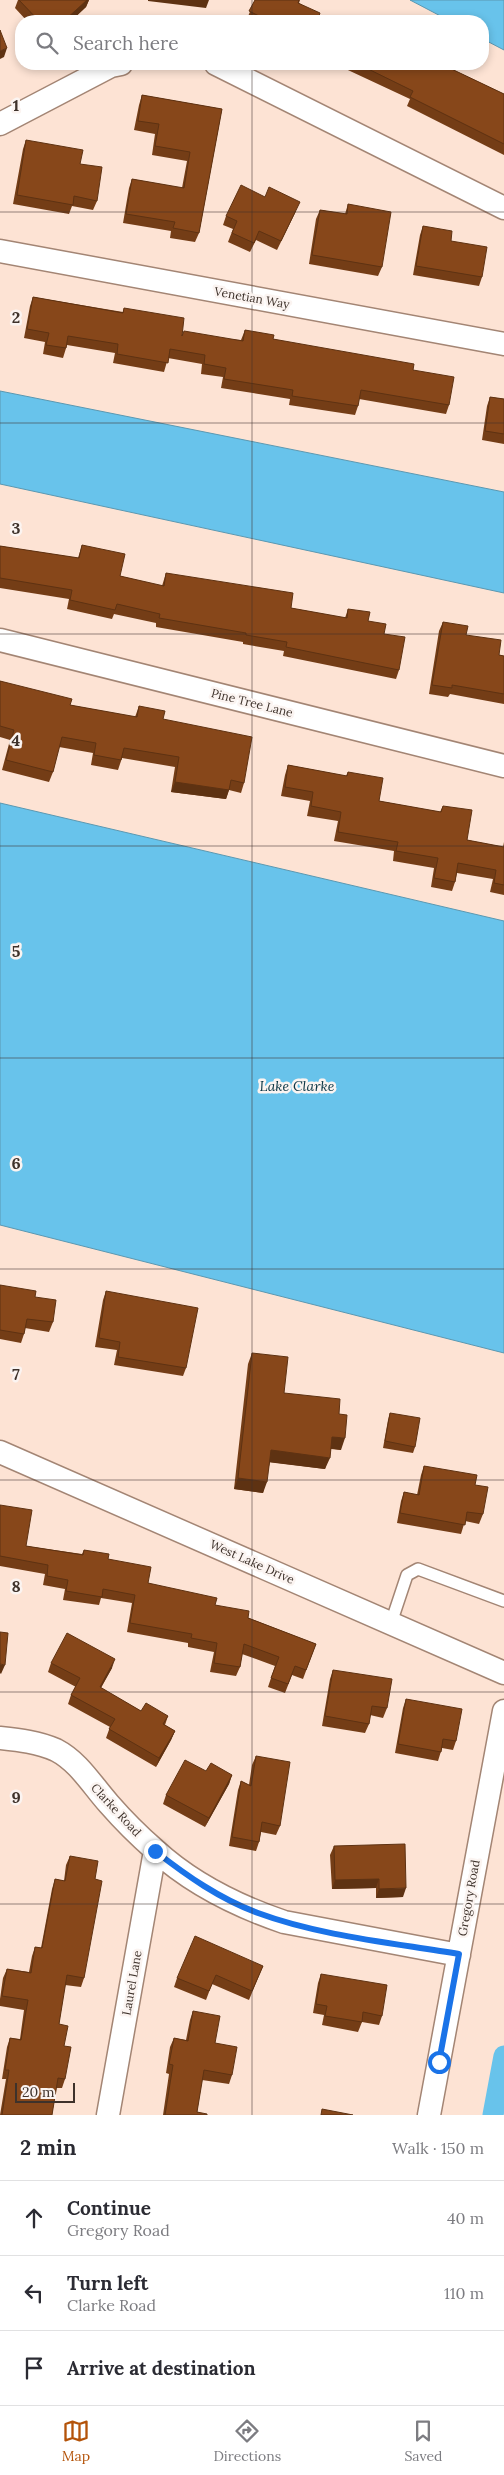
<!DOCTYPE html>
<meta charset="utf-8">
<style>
body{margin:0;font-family:Lora,serif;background:#f2f2f3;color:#2b2b33}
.scale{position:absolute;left:15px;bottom:12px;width:60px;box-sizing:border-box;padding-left:5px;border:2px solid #3e322b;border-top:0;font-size:14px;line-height:18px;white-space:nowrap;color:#3e322b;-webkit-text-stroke:4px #fbf4f1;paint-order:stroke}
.stop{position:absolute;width:15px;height:15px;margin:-11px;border:4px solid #1a73e8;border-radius:50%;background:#fff}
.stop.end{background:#1a73e8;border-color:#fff;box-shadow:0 1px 5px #0008}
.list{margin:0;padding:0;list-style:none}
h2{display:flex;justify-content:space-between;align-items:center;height:65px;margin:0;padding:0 20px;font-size:21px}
h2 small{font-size:16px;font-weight:400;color:#7c7c81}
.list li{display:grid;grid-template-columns:32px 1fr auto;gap:15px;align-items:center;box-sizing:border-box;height:75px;padding:0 20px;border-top:1px solid #e1e1e2}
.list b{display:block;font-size:19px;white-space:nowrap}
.list p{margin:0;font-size:16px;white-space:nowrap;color:#7c7c81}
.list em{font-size:16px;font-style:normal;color:#7c7c81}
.icon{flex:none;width:28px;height:28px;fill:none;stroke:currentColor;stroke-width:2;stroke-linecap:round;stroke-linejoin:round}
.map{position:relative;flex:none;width:504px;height:2115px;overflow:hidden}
.search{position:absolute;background:#fff;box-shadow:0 2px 8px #0003;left:15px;right:15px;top:15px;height:55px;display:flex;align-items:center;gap:12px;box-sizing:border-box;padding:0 18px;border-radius:20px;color:#7c7c81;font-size:19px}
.sheet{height:290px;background:#fff}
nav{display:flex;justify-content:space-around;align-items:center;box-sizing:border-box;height:70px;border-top:1px solid #e1e1e2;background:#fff;font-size:14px;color:#7c7c81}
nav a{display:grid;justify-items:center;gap:2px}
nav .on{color:#b45309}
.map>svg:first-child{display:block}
.water{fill:#68c3eb;stroke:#5b98b1}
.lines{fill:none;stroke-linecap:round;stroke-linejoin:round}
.canal{stroke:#68c3eb;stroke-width:21}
.lane-casing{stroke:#a38574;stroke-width:14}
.street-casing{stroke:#a38574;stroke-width:25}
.lane{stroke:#fff;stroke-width:11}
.street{stroke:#fff;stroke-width:22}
.wall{fill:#743d16}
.shaded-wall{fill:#5e3212}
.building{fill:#87471a;stroke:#5e3212}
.route{stroke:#1a73e8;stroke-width:6}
.grid{fill:none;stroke:#3e322b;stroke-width:1;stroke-opacity:0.55}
.labels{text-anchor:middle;stroke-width:5;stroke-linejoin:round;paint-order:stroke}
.street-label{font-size:12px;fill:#3e322b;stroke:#fbf4f1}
.water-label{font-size:14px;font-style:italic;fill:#083343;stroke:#fbf4f1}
.grid-label{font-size:16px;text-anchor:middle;font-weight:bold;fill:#3e322b;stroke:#fbf4f1;stroke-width:5;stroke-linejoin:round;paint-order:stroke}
</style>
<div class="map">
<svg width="504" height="2115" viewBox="0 0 504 2115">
<rect width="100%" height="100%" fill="#fde3d4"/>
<!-- water -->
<path class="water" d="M410,0H504V50L483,39V21H450Z
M0,391L504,492V593L0,484Z
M0,803L504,921V1353L0,1225Z"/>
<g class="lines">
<!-- canal -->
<path class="canal" d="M493,2115L504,2056"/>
<!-- lane casing -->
<g class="lane-casing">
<path id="lane" d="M391,1623L407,1575L418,1569L504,1601"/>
</g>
<!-- street casing -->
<g class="street-casing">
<path id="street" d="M216,64L504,208
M0,124L111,66L121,64
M0,251L504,344
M0,640L504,766
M0,1452L504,1673
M0,1738C19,1740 38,1742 56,1750C79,1762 92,1785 109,1804C123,1820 139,1836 155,1850C192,1884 237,1906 284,1922L459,1955
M108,2115L155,1851
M429,2115L504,1711"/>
</g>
<!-- lane -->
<use href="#lane" class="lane"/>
<!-- street -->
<use href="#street" class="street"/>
</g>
<!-- wall -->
<path class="wall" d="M18,0H89L86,7L71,21H27L15,8Z
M255,0H300L299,3L319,16L330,21H246Z
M335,64H441L504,94V155L407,106L410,99Z
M142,95L222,109L199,233L195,242L170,238L171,231L123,223L129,188L132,179L182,188L187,161L152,155L155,134L134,130L139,105Z
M26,140L80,164L97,201L93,210L72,206L69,214L13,204L23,149Z
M348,204L382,267L378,276L309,264L316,219L320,210L345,214Z
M296,211L277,250L256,240L250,252L228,242L233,229L223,225L226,216Z
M423,226L451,241L482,277L479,286L413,275L420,235Z
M33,297L123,312L124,308L182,336L241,340L245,330L273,339L413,370L449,405L446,414L359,399L358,406L355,415L289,405L290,399L221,388L223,377L201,374L202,364L168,358L164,372L113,363L115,353L67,345L63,358L43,354L45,342L24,338L30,306Z
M490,397L504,399V444L482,440L487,406Z
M82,545L120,576L162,586L166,573L291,608L345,618L348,609L368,621L384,634L399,670L396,679L283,656L284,651L243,644V642L156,627V623L114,614L112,619L67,609L69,599L0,588V546L78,558Z
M443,622L499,655L504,656V704L450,694L448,697L429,694L439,631Z
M0,681L70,705L135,717L139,706L163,719L244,783L241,793L229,790L226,799L171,792L175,767L122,758L118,770L91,765L93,753L59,747L53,772L49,782L2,770L10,740L0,737Z
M288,765L346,776L348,772L379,801L440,812L443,806L467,840L503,847L504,842V895L490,892L493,879L457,873L455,882L452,891L431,887L434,868L393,861L394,851L334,841L338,821L307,816L310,801L281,796L285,775Z
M0,1285L35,1297L53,1322L49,1332L25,1328L24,1334L21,1343L0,1339Z
M106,1291L186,1368L183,1376L114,1365L117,1350L95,1347L103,1300Z
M252,1353L284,1393L339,1414L341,1450L331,1449L325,1469L270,1462L263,1493L234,1489L248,1364Z
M390,1413L415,1447L413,1453L383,1448L388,1420Z
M424,1466L475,1485L483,1514L479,1524L465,1521L461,1534L397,1523L401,1501L404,1492L417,1495L421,1475Z
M0,1505L26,1546L82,1554L84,1550L108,1559L148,1583L215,1605L316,1644L303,1679L292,1675L285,1693L268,1687L275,1666L242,1654L240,1667L236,1676L210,1672L214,1652L188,1647V1643L127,1632L132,1603L101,1598L99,1605L63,1600L65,1589L43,1585L45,1574L0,1566Z
M51,1663L112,1668L101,1688L141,1711L168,1716L165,1725L175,1731L171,1740L156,1767L106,1738L110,1727L68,1704L71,1695L76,1687L48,1672Z
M333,1670L387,1708L383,1718L370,1715L369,1724L365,1733L322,1726L330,1679Z
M406,1699L456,1741L453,1750L442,1748L438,1761L395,1753L403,1708Z
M256,1756L280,1826L276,1835L261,1832L259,1842L256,1851L229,1846L238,1790L241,1781L249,1785L252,1765Z
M206,1771L232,1775L229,1784L205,1827L163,1804L166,1795Z
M334,1846L403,1897L376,1898V1888L332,1889L330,1855Z
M70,1856L95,1879L84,1978L81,1987L65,1985L59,2024L64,2046L65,2079L62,2088H56L52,2115H0L6,2079H2L7,2047L10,2038L20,2039L24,2010L0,2006V1999L3,1978L7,1969L29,1972L32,1956L35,1947L41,1948L52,1889L55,1879L64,1881L66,1865Z
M263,1966L249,2000L212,1984L206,2000L174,1987L177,1978Z
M321,1974L382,2016L379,2025L362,2022L358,2032L322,2025L324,2015L313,2013L318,1983Z
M193,2011L215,2043L232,2075L229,2084L202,2080L197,2112L207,2115H163L169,2074L166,2073L170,2047L174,2038L186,2040L190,2020Z"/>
<!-- shaded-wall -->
<path class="shaded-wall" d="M87,0H89L86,7L71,21H64Z
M148,0H209L206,8L148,1Z
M7,48L4,57L0,59V51Z
M175,782L229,790L226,799L171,792Z
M332,1437L345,1438L341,1450L328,1448Z
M271,1450L330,1458L325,1469L267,1462Z
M238,1478L267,1482L263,1493L234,1489Z
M115,1659L112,1668L96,1696L100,1687Z
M0,1664L5,1665L1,1674L0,1673Z
M175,1731L171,1740L156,1767L159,1758Z
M232,1775L229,1784L205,1827L209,1818Z
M379,1879L376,1888L332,1889L335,1880Z
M406,1888L403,1897L376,1898L379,1889Z"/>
<!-- building -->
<path class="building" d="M19,0H87L64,21H39Z
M255,0H299L298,3L320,13L319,16L330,21H269L249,11Z
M0,30L7,48L0,51Z
M358,64H441L504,94V144L410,97L413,91Z
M142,95L222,109L199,233L173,228L175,222L126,214L132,179L184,188L190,152L155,146L159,124L138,121Z
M26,140L83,150L80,164L102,167L97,201L74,196L73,205L17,195Z
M241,185L265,197L269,187L300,202L281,241L259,231L254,243L232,233L237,221L226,216Z
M348,204L391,212L382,267L312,255L320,210L347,214Z
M423,226L452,231L451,241L487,247L482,277L416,266Z
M33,297L123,313L124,308L184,318L182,336L184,331L243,341L245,330L274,335L273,339L414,364L413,370L454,377L449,405L361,390L358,406L292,396L293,390L224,379L226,368L204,364L205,355L170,349L168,363L117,354L118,344L68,336L66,348L46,345L49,333L27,329Z
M490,397L504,399V434L485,431Z
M82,545L125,554L120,576L164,586L166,573L293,593L291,608L347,618L348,609L370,612L368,621L386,624L384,634L405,637L399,670L286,647L287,642L246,635V633L159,618L160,614L117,604L115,610L70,600L72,590L0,578V546L79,558Z
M443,622L468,626L466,635L501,640L499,655L504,656V694L452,685V688L432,685Z
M0,681L72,699L70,705L137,717L139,706L165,711L163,719L252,737L244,783L231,780L229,790L175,782L179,757L124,748L121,760L94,755L96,743L62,737L53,772L6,760L14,730L0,726Z
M288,765L347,776L348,772L383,778L379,801L441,812L443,806L472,810L467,840L504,847V885L494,883L496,870L458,863L455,882L434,878L438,858L396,851L398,842L338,832L341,812L311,806L313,792L285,787Z
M0,1285L36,1291L35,1297L56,1300L53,1322L27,1319L24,1334L0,1330Z
M106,1291L198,1308L186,1368L118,1357L120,1342L99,1338Z
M252,1353L288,1357L284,1393L340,1399L339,1414L347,1415L345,1438L332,1437L330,1458L271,1450L267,1482L238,1478Z
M390,1413L420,1418L415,1447L385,1441Z
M424,1466L477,1475L475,1485L488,1487L483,1514L467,1512L465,1525L400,1513L404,1492L419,1495Z
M0,1505L32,1510L26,1546L83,1555L84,1550L109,1554L108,1559L151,1567L148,1583L217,1598L215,1605L249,1611L248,1618L316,1644L306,1670L295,1666L288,1684L271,1678L279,1657L244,1644L240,1667L214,1663L217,1643L191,1638L192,1634L130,1623L135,1595L103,1589L102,1597L66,1591L68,1580L47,1576L48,1565L0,1556Z
M0,1632L8,1633L5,1665L0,1664Z
M67,1633L115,1659L100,1687L141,1711L146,1703L168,1716L163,1724L175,1731L159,1758L109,1729L115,1719L71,1695L80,1678L51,1663Z
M333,1670L392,1679L387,1708L372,1706L369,1724L325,1716Z
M406,1699L462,1709L456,1741L443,1739L441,1752L398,1744Z
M256,1756L290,1762L280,1826L262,1822L259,1842L232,1837L241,1781L251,1786Z
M185,1760L206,1771L211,1763L232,1775L209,1818L166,1795Z
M405,1844L406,1888L379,1889V1879L335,1880L334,1846Z
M70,1856L98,1861L95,1879L102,1881L84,1978L67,1975L59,2024L68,2026L64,2046L71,2047L65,2079L58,2078L52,2115H2L9,2070H5L10,2038L21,2040L28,2000L2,1996L7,1969L31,1973L35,1947L42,1948L55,1879L65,1881Z
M195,1936L263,1966L252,1991L216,1975L209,1991L177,1978Z
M321,1974L387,1985L382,2016L363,2012L362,2022L325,2016L327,2006L316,2004Z
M193,2011L220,2016L215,2043L237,2047L232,2075L204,2070L197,2112L207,2114V2115H165L173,2065L169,2064L174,2038L188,2041Z
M322,2109L353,2115H321Z"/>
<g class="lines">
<!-- route -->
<path class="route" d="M155,1851C187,1876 220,1899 258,1913C320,1936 394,1943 459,1954L439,2062"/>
</g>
<!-- grid -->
<path class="grid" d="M252,0V21M252,64V2115M0,212H504M0,423H504M0,634H504M0,846H504M0,1058H504M0,1269H504M0,1480H504M0,1692H504M0,1904H504"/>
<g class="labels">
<!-- street labels -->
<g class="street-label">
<text transform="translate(252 298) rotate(10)" y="4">Venetian Way</text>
<text transform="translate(252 703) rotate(14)" y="4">Pine Tree Lane</text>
<text transform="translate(252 1562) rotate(24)" y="4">West Lake Drive</text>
<text transform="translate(116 1810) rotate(47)" y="4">Clarke Road</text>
<text transform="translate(469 1898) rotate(-80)" y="4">Gregory Road</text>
<text transform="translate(132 1983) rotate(-80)" y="4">Laurel Lane</text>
</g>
<!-- water labels -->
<g class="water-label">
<text x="297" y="1091">Lake Clarke</text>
</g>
</g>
<g class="grid-label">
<text x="16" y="111">1</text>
<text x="16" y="323">2</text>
<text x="16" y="534">3</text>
<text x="16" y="746">4</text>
<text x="16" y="957">5</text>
<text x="16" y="1169">6</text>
<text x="16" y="1380">7</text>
<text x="16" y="1592">8</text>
<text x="16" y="1803">9</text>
</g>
</svg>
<div class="scale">20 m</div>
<div class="stop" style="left:439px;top:2062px"></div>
<div class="stop end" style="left:155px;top:1851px"></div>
<div class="search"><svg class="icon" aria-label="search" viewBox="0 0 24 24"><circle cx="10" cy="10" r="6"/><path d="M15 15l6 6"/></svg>Search here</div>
</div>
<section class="sheet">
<h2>2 min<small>Walk · 150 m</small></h2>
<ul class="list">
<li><svg class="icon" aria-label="ahead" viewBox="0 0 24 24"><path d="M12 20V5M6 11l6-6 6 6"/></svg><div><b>Continue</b><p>Gregory Road</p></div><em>40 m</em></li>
<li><svg class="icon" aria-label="left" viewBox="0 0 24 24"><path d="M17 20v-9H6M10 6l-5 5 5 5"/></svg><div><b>Turn left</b><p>Clarke Road</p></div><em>110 m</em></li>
<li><svg class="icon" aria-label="arrive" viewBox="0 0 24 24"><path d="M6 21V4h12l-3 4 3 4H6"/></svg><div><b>Arrive at destination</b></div></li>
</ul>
</section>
<nav>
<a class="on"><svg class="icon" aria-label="map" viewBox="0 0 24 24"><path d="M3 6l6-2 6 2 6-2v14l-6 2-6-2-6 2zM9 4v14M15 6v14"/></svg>Map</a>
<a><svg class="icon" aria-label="directions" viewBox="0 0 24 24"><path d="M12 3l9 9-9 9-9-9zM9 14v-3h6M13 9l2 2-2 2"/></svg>Directions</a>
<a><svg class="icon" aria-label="saved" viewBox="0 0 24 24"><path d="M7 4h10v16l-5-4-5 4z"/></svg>Saved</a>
</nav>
